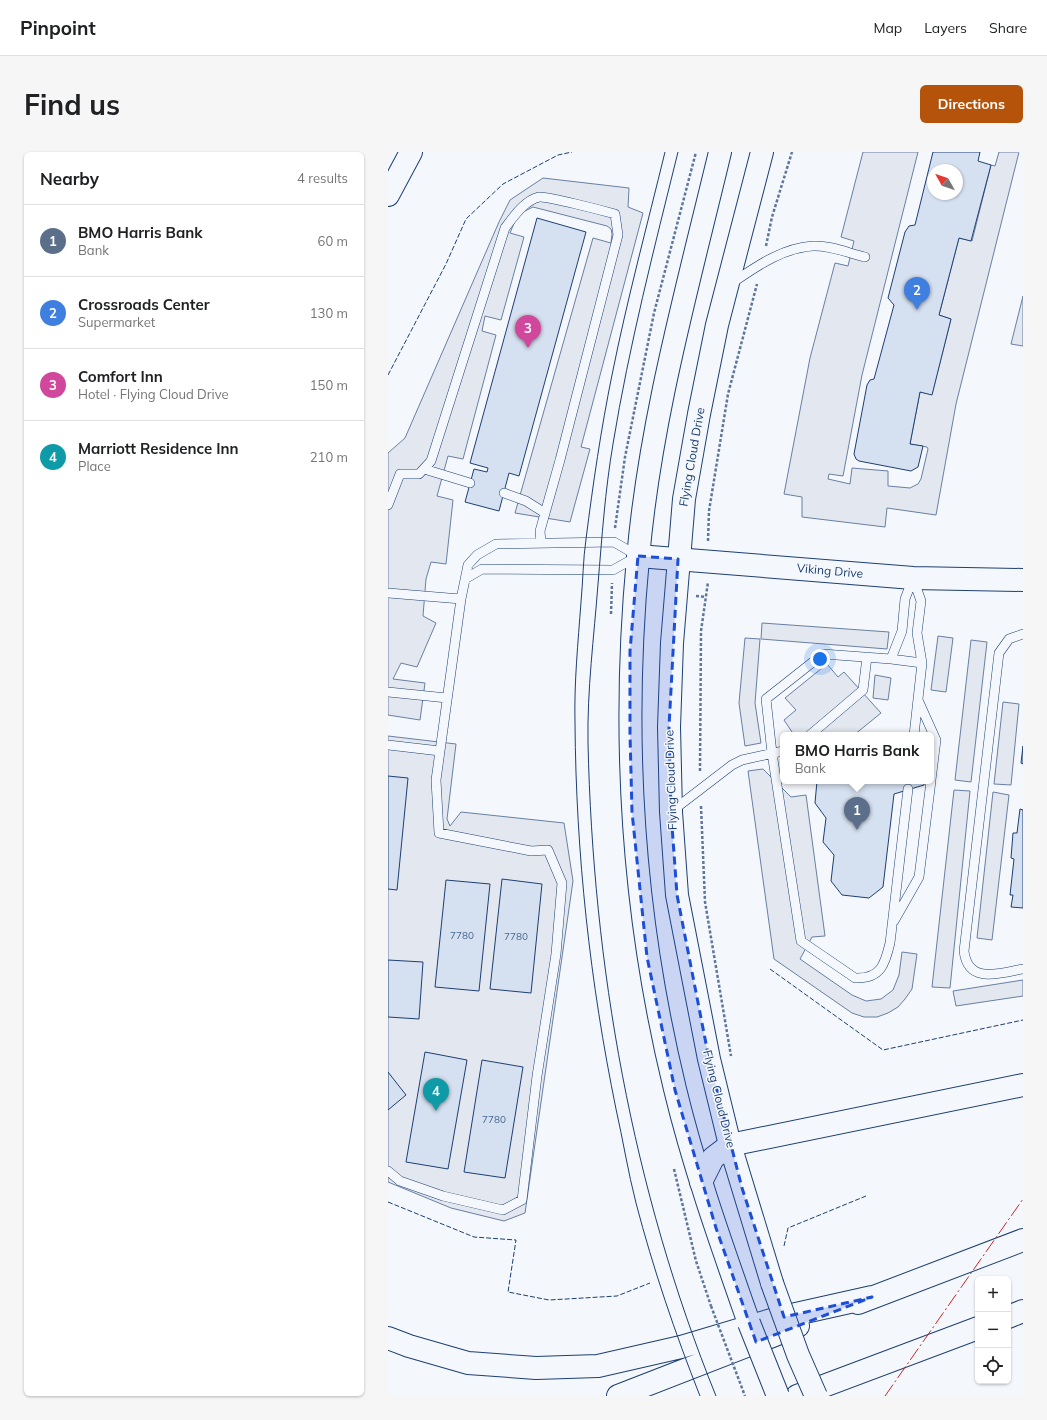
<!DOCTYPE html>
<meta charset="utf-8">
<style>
body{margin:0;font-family:Mulish,sans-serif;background:#f6f6f6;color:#202124}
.controls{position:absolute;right:12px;bottom:12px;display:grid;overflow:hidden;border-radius:6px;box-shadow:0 1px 3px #0004}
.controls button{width:36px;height:36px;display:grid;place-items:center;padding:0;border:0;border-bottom:1px solid #e0e0e0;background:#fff;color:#202124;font:20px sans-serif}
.compass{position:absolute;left:539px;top:12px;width:36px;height:36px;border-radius:50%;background:#fff;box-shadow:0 1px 3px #0004;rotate:310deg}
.you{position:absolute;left:432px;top:507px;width:14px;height:14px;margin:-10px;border:3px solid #fff;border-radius:50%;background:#1a73e8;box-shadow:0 0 0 6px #1a73e833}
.badge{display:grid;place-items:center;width:26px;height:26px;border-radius:50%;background:#b45309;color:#fff;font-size:13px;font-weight:700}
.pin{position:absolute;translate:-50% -33px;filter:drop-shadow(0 1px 2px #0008)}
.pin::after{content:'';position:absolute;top:21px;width:14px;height:12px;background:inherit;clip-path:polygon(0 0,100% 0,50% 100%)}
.popup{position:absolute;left:392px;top:580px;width:154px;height:52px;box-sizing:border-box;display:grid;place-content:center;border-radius:6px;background:#fff;filter:drop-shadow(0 1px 3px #0005);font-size:13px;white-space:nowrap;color:#757577}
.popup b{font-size:15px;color:#202124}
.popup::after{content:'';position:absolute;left:50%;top:100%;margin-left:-8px;border:8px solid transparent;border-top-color:#fff}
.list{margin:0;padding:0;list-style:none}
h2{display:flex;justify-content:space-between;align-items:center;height:52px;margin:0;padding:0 16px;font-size:17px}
h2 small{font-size:13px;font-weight:400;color:#757577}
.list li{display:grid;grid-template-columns:26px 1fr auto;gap:12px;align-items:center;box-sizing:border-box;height:72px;padding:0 16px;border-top:1px solid #e0e0e0}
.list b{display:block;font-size:15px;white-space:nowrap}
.list p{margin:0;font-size:13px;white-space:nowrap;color:#757577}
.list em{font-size:13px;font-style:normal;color:#757577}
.icon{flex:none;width:22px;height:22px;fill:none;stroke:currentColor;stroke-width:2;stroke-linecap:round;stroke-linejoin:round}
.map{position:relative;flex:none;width:635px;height:1244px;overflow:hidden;border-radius:6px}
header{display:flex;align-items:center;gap:24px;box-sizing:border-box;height:56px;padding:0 20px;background:#fff;border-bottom:1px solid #e0e0e0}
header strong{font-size:19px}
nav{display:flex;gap:22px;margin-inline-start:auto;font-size:14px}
.intro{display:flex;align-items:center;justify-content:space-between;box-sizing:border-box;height:96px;padding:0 24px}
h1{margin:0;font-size:28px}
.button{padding:10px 18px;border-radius:6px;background:#b45309;color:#fff;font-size:14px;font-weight:700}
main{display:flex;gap:24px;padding:0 24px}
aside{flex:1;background:#fff;border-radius:6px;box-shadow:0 1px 3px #0004}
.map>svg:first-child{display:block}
.parking{fill:#e3e8f0;stroke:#687fa3}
.building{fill:#d5e0f0;stroke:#1d3f73;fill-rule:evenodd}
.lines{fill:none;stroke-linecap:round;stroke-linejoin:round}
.service-casing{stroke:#1d3f73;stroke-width:10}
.tertiary-casing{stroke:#1d3f73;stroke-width:24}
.primary-casing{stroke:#1d3f73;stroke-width:24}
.motorway-casing{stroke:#1d3f73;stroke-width:24}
.path{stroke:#5e769c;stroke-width:2.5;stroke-dasharray:3 2;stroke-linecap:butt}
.service{stroke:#f4f7fb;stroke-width:9}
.tertiary{stroke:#f4f7fb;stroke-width:22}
.primary{stroke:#f4f7fb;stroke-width:22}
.motorway{stroke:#f4f7fb;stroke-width:22}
.tram{stroke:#1d3f73;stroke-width:1}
.primary-bridge-casing{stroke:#1d3f73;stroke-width:24;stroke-linecap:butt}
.path-bridge{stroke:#5e769c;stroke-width:2.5;stroke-dasharray:3 2;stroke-linecap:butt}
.primary-bridge{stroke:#f4f7fb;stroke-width:22}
.fence{stroke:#1d3f73;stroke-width:1;stroke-dasharray:5 2;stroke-linecap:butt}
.power{stroke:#c62828;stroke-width:1;stroke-dasharray:14 3 2 3;stroke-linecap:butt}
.marked{fill:#1d4ed8;fill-opacity:0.2;stroke:#1d4ed8;stroke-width:3;stroke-dasharray:8 5;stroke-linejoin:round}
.labels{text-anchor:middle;stroke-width:3;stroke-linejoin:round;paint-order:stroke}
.number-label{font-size:10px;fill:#4b6792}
.street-label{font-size:12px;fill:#1d3f73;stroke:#f4f7fb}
</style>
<header>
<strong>Pinpoint</strong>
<nav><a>Map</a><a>Layers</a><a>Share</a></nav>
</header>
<div class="intro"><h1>Find us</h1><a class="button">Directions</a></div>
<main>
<aside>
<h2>Nearby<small>4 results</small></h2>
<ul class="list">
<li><span class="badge" style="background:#5c6f8a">1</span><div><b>BMO Harris Bank</b><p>Bank</p></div><em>60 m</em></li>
<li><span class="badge" style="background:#3f7fe0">2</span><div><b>Crossroads Center</b><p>Supermarket</p></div><em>130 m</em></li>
<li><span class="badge" style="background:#d1479c">3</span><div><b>Comfort Inn</b><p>Hotel · Flying Cloud Drive</p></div><em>150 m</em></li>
<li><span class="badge" style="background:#0f9aa8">4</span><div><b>Marriott Residence Inn</b><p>Place</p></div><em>210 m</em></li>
</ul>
</aside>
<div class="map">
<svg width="635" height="1244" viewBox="0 0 635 1244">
<rect width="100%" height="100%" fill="#f4f7fb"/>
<!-- parking -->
<path class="parking" d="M475,0H530L474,223L455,324L441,322L440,327L462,332L464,316L500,319V334L522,336L530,332L533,327L540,297L539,295L522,292L532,240L544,242L563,167L551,163L571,86L584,89L603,13L607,14L611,0H631L568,252L548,363L499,356L497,375L414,365V345L396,342L422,206L447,111L460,114L466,89L453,85Z
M155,26L241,36L240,55L255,61L193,295L202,297L182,370L127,361L205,86L223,91L224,82L223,77L219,74L145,55L135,60L127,69L122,81L136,85L113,168L97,164L94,179L108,183L75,307L60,304L49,344L65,348L58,412L43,410L38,427L35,464L48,471L29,515L13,511L5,527L37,531L32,568L0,563V301L17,286L111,70L122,48Z
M635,144V194L623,192Z
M374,471L501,480L499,497L373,487Z
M550,484L565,486L558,540L543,538Z
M357,486L372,487L367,551L373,591L357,594L351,551Z
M583,488L599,490L583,630L567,628Z
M439,512L450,525L456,520L493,561L466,583H406L396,568L408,558L397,546Z
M487,523L503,526L500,548L485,546Z
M615,550L631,552L623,633L606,632Z
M0,584L68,592L59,667L62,674L73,660L176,671L185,729L137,1061L116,1069L63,1056L0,1030Z
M375,617L403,645L418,643L437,784L424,785L412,807L464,843L478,849L493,847L505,838L511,823L514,800L529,802L524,837L517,847L510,855L500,861L489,865H476L464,861L386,807L360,619Z
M566,638L582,639L562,836L544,835Z
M605,640L621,643L604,788L589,786Z
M635,828V844L568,854L565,839Z"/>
<!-- building -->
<path class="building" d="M545,0H592L590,9L603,13L583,89L571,86L551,163L563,167L544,243L532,240L522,292L535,294L530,315L523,319L471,309L468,307L466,302L479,233L482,228L486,227L506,153L500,146L517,80L521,74L527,73ZM545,18H569V42H545Z
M149,66L198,80L131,324L121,321L111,359L77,350L86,317L99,320L100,316L82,311Z
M635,594V612L633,611Z
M0,624L20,626L9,738L0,737Z
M429,629H537L536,633L506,642L495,735L481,746L454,743L443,729L446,703L435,690L438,666L427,651Z
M632,657L635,658V756L623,755L625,743H622L626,707L623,706L625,681H629Z
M114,727L154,732L143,841L102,837Z
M58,728L102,732L91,839L47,835Z
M0,808L35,810L31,867L0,865Z
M37,900L79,908L60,1017L18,1010Z
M94,908L135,915L117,1026L76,1020Z
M0,920L18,943L0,958Z"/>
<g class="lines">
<!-- service casing -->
<g class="service-casing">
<path id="service" d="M344,131C369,114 394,96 425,94C442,93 460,101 477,105
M36,317L82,331
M116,341L138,349L157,361
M0,353L12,322H31L43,309L117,76C125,65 137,48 151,45C159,44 216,59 227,62L230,83L172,308L152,379L153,390
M525,426L533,449L529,481L534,511L526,583
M0,441L73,447
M635,482L621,487L611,501L576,799C580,833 612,821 635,817
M503,507L514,479L517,447L525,426
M0,540L59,546
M530,548L548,588L543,628
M422,583L475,538L479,505
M0,593L52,599
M520,637L502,791C497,812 493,827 467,826L413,789L384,601L378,547L435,502L503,507L534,511
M284,659L344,613L354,608L395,599
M506,769L531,725L543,629
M0,1019L12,1029L55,1044L115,1058L134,1048L149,924L168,802L174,731L160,698L143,699L51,681L48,628L73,447L80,413L89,403L108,392L226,390L250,404L225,418L94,417L77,427"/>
</g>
<!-- tertiary casing -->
<g class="tertiary-casing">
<path id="tertiary" d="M250,404L525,426L635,428"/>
</g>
<!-- primary casing -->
<g class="primary-casing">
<path id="primary" d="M332,0C300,134 262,268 250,406C233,585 244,761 287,937C306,1016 334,1094 361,1171
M374,0L329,173L311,262L296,347L284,491L281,575L283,660L289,743L321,907L342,993L384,1131"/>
</g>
<!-- motorway casing -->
<g class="motorway-casing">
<path id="motorway" d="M0,43L23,0
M313,1030L325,1006L342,993L635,933
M470,1151L635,1088
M620,1165L635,1159
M0,1186L21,1194L80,1211L148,1216L210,1214L293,1195L390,1166L484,1145
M230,1244L410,1174
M409,1244L590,1176"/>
</g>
<!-- path -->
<path class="path" d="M378,94L384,65L404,0
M227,376L237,305L266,161L308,0
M320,389L321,359L340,242L369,132
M308,444L318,445
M223,462L224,431
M312,619L313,479L320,430
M313,654L317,750L343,904
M286,1017L308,1109L323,1154"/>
<!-- service -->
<use href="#service" class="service"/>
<!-- tertiary -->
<use href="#tertiary" class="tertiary"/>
<!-- primary -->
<use href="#primary" class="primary"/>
<!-- motorway -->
<use href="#motorway" class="motorway"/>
<!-- tram -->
<path class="tram" d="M277,0C259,74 239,148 224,223C213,277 205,332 198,387C195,408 195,429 193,450C190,491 186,531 187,571C188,702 202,830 228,957C235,988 240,1020 248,1051C265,1116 287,1181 312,1244
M290,0C266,97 241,194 225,292C217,339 214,385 210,432C206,485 199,538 200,591C205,813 244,1037 328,1244"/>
<!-- primary-bridge casing -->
<g class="primary-bridge-casing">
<path id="primary-bridge" d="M384,1131L410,1203L428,1244
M361,1171L390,1244"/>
</g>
<!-- path-bridge -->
<path class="path-bridge" d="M323,1154L357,1244"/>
<!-- primary-bridge -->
<use href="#primary-bridge" class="primary-bridge"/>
<!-- fence -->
<path class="fence" d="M0,223L58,112L78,67L115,32L170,3L184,0
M382,817L495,898L635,868
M0,1050L86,1085L128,1088L120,1140L161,1148L229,1144L262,1131
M396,1094L400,1076L478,1044"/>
<!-- power -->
<path class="power" d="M497,1244L635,1047"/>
</g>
<!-- marked area -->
<path class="marked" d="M250,404L290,407L281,575L283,660L289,743L321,907L354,1036L396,1165L484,1145L368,1190L328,1076L287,938L259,805L244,660L242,582V499Z"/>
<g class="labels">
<!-- number labels -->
<g class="number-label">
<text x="74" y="787">7780</text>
<text x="128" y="788">7780</text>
<text x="106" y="971">7780</text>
</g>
<!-- street labels -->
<g class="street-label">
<text transform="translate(304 305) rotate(-80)" y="4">Flying Cloud Drive</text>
<text transform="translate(442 419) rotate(5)" y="4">Viking Drive</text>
<text transform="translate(283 628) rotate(-92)" y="4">Flying Cloud Drive</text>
<text transform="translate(331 947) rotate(76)" y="4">Flying Cloud Drive</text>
</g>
</g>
</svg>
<div class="controls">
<button>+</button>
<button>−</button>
<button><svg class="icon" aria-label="locate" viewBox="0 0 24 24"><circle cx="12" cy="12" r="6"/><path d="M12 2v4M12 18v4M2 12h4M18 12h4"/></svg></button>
</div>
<svg class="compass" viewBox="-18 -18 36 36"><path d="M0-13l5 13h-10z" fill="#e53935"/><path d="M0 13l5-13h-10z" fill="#757577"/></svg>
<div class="you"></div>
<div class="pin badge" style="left:469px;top:678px;background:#5c6f8a">1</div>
<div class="popup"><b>BMO Harris Bank</b>Bank</div>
<div class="pin badge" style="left:529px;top:158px;background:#3f7fe0">2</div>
<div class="pin badge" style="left:140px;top:196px;background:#d1479c">3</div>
<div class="pin badge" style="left:48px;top:959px;background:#0f9aa8">4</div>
</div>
</main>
